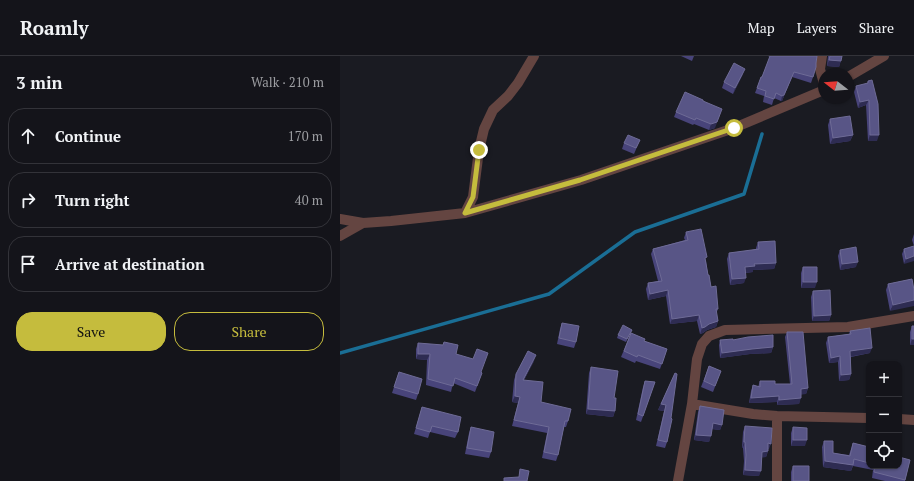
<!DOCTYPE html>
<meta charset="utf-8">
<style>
body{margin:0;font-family:"PT Serif",serif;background:#212127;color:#f1f3f6}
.controls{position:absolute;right:12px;bottom:12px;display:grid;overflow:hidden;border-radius:8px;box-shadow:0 1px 3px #0004}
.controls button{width:36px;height:36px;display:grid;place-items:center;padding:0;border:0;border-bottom:1px solid #333339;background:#14141a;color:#f1f3f6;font:20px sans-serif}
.compass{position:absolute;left:478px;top:12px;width:36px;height:36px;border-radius:50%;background:#14141a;box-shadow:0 1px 3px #0004;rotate:287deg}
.stop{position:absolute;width:12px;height:12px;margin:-9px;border:3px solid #c5bc3d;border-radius:50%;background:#fff}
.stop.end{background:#c5bc3d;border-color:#fff;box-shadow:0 1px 4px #0008}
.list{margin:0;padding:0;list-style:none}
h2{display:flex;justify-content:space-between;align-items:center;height:52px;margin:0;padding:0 16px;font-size:17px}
h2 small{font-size:13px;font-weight:400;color:#9d9ea2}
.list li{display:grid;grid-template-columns:26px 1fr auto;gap:12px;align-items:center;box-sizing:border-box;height:56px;margin:0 8px 8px;padding:0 8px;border:1px solid #333339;border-radius:16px}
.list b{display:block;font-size:15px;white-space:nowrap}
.list em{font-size:13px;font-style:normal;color:#9d9ea2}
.actions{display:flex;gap:8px;padding:12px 16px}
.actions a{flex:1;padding:9px 0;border:1px solid #c5bc3d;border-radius:16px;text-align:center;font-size:14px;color:#c5bc3d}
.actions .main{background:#c5bc3d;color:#111}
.icon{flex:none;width:22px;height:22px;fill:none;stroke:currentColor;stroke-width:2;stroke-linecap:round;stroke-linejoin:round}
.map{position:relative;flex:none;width:574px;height:425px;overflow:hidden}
header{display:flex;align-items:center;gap:24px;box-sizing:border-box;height:56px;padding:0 20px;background:#14141a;border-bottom:1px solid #333339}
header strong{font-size:19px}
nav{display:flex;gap:22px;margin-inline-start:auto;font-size:14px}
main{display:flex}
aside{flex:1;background:#14141a}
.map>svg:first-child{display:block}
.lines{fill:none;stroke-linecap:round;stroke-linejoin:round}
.stream{stroke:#1a6e95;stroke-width:3.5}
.street{stroke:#644541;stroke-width:10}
.wall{fill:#48447a}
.shaded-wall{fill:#2e2c52}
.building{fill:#585586;stroke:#6e6b96}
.route{stroke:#c5bc3d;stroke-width:5}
</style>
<header>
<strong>Roamly</strong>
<nav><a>Map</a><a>Layers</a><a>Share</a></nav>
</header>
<main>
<aside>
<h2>3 min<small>Walk · 210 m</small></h2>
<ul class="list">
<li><svg class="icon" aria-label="ahead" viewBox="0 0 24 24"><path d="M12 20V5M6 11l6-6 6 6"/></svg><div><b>Continue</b></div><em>170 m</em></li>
<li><svg class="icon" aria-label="right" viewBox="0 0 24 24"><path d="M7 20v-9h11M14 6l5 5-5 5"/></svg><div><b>Turn right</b></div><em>40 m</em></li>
<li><svg class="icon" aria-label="arrive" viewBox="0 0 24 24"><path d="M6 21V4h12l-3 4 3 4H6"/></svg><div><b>Arrive at destination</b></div></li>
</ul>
<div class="actions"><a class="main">Save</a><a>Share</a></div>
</aside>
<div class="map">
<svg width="574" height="425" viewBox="0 0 574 425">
<rect width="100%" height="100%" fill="#1a1b22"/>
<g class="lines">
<!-- stream -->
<path class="stream" d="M0,297L209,238L295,176L404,138L422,78"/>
<!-- street -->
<path class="street" d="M482,0L480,13L484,28
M508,21L544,0
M125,157L133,141L139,94L144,73L153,54L168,40L178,27L194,0
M0,163L23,167L51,165L125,157L241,124L394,72L484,34
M0,180L23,167
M352,348L413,358L437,360L529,362
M559,363L574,364
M338,425L352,348L357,303L362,288L369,280L385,274L508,271L574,260
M437,425V360"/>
</g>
<!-- wall -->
<path class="wall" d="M341,0H354L352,5Z
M428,0H477L473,21L471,27L452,21L442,45H441L434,42L432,49L423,46L424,40L415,37L421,21H422L430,1Z
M488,0H502L499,11L487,10Z
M403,18L393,38L382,32L384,26Z
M528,25L537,85H528L526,49L518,52L514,36L516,30L527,28Z
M363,45L375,72L369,74L354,68L353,69L334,61L336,56Z
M490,63L513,79L510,85L490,88L488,69Z
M300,84L294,98L282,93L284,87Z
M346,176L366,205L368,219L378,253L376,258L378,265L376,271L367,274L363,277L360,278L357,265L330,268L326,240L308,244L306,233L308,227L318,225L311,198L313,193L345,184L344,182Z
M574,178V190L572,184Z
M418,186L436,207L434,213L413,214V216L405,217L404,227L390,229L387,203L389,197L416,194V192Z
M574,190L564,208L562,198L564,193Z
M500,194L516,211L500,214L498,200Z
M463,211L475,232H461V217Z
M572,223L550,255L546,234L548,228Z
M473,235L491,259L489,265H472L471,241Z
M222,267L236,286L234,292L217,288L220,273Z
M572,270L574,289H570V276Z
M292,274L286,286L277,282L278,279Z
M510,275L530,297L511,301V318L509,324L499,325L498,306L489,307L486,287L488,281L509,278Z
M447,276L468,332L466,338H461L459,348L437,349V346L409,347L411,335L413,329L418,331L420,325L435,328H450L445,281Z
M291,277L304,285L327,293L320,313L296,305L295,307L281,301Z
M380,284H393L433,291L431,297L410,298L380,302L379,289Z
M78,287L116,298L142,317L135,336L113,327L111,336L86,329L87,304L76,303V293Z
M194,305L184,324L201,346L228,365L226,371H224L218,399L216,405L202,402L207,377L172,370L178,347L172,346L174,324L176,318Z
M369,310L381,315L373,336L361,331Z
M251,311L274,342L275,355L273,361L246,358L249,317Z
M59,316L78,338L76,344L52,337Z
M335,317L327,386L325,392L316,390L324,355L318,354Z
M305,325L315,326L301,366L296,364L303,331Z
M360,350L382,369L380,374L372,373L369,386L354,384L358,356Z
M82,351L118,376L115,382L90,376L88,382L74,378Z
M405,370L429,393H428V395L426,401H422L419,420L403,419L404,405L403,392H402L403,376Z
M131,371L151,396L149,402L125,398L129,377Z
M453,371L465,390H451V377Z
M484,385L493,397L509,399L513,387L529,391V410H559L570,404L565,425H545L532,422L533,414L513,410L511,415L483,411L482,391Z
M453,410L469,425H451V416Z"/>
<!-- shaded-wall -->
<path class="shaded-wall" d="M489,4L501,5L499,11L487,10Z
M405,13L403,18L393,38L395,32Z
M454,16L442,45H441L442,40Z
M529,44L526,49L518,52L520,46Z
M380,59L375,72L369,74L371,68Z
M513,79L510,85L490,88L493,82Z
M530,79H539L537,85H528Z
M574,200V205L564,208L566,203Z
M518,206L516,211L500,214L502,208Z
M436,207L434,213L413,214V216L403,217L405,211L414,208Z
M406,222L404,227L390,229L392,223Z
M463,226H477L475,232H461Z
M328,234L326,240L308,244L310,238Z
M574,244V250L550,255L553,249Z
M359,259L357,265L330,268L332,263Z
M491,259L489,265H472L474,260Z
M378,265L376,271L367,274L363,277L360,278L362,272L369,268Z
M572,283H574V289H570Z
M433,291L431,297L410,298L380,302L382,297L412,293Z
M532,292L530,297L508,301L510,295Z
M78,298H90L87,304L76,303Z
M196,299L194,305L181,330L183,324Z
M500,300L498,306L489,307L491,302Z
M511,318L509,324L499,325L501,319Z
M468,332L466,338L459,339L461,333Z
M559,333H561L559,339Z
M175,340L180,341L178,347L172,346Z
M439,340L437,346L409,347L411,342Z
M461,342L459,348L437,349L439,344Z
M321,348L326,349L324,355L318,354Z
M248,353L275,355L273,361L246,358Z
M373,367L382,369L380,374L371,373Z
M356,379L371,380L369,386L354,384Z
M453,384H467L465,390H451Z
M404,386H405L403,392H402Z
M428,387L431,388L429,393H425Z
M428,395L426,401L420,402L422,396Z
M485,405L513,409L511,415L483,411Z
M405,414L421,415L419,420L403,419Z"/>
<!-- building -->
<path class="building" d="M430,0H477L476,7V11L473,21L454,16L444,39L442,40L436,37L434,43L425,40L426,35L417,32L421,21H422Z
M490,0H502L501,5L489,4Z
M394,7L405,13L395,32L384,26Z
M532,24L538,48L539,79H530L529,44L520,46L516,30L528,27V25Z
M345,36L363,44V45L382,53L377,66L371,68L356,62L355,64L336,56Z
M510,60L513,79L493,82L490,63Z
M288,79L300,84L296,92L284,87Z
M361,173L367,201L365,202L368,219H369L371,231L376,230L378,253H376L378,265L369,268L365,271L362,272L359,259L332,263L328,234L310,238L308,227L322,225L313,193L348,184L346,176Z
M435,185L436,207L414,208L415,210L405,211L406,222L392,223L389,197L419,193L418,186Z
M574,190V200L566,203L564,193Z
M516,191L518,206L502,208L500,194Z
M463,211H477V226H463Z
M572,223L574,234V244L553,249L548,228Z
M490,234L491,259L474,260L473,235Z
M222,267L239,270L236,286L219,282Z
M283,269L292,274L287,283L278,279Z
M572,270H574V283H572Z
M530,272L532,292L510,295L511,318L501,319L500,300L491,302L488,281L511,278L510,275Z
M447,276H463L468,332L461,333V342L439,344V340L411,342L413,329L420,331V325H435V328H452Z
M291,277L305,283L304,285L327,293L322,308L298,299L297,301L284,295Z
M433,279V291L412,293L382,297L380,284L393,283V284L408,281Z
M104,286L118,289L116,298L133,303L137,293L148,297L141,316L142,317L137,330L115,322L113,330L88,323L90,298H78V287L103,289Z
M188,295L196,299L183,324L203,326L201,346L231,353L228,365H225L218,399L204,396L209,371L174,364L180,341L175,340L176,318Z
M369,310L381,315L375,330L364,325Z
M251,311L278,315L274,342H276L275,355L248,353Z
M59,316L82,323L78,338L54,331Z
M335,317L337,318L331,362L332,363L327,386L318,384L326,349L321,348Z
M559,320H561V333H559Z
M305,325L315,326L303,360L298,358Z
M360,350L384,354L382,369L373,367L371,380L356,379Z
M82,351L121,361L118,376L92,370L90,376L76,372Z
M405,370L432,372L431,388L428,387V395L422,396L421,415L405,414L406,399L405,386H404Z
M131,371L154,376L151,396L127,392Z
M453,371L467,372V384H453Z
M484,385H493V397L510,400L513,387L529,391V407L514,403L513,409L485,405Z
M559,401L570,404L565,424L534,416L535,410H559Z
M453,410H469V425H453Z
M180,413L189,415L187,425H164V422L179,421Z"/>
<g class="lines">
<!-- route -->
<path class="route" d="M139,94L133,141L125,157L240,124L394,72"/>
</g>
</svg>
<div class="controls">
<button>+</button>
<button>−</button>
<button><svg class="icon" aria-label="locate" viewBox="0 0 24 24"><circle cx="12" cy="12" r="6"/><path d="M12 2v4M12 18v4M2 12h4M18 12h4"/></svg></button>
</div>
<svg class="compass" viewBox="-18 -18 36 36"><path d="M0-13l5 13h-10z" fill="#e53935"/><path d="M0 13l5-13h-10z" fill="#9d9ea2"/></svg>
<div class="stop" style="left:394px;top:72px"></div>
<div class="stop end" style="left:139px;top:94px"></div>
</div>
</main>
